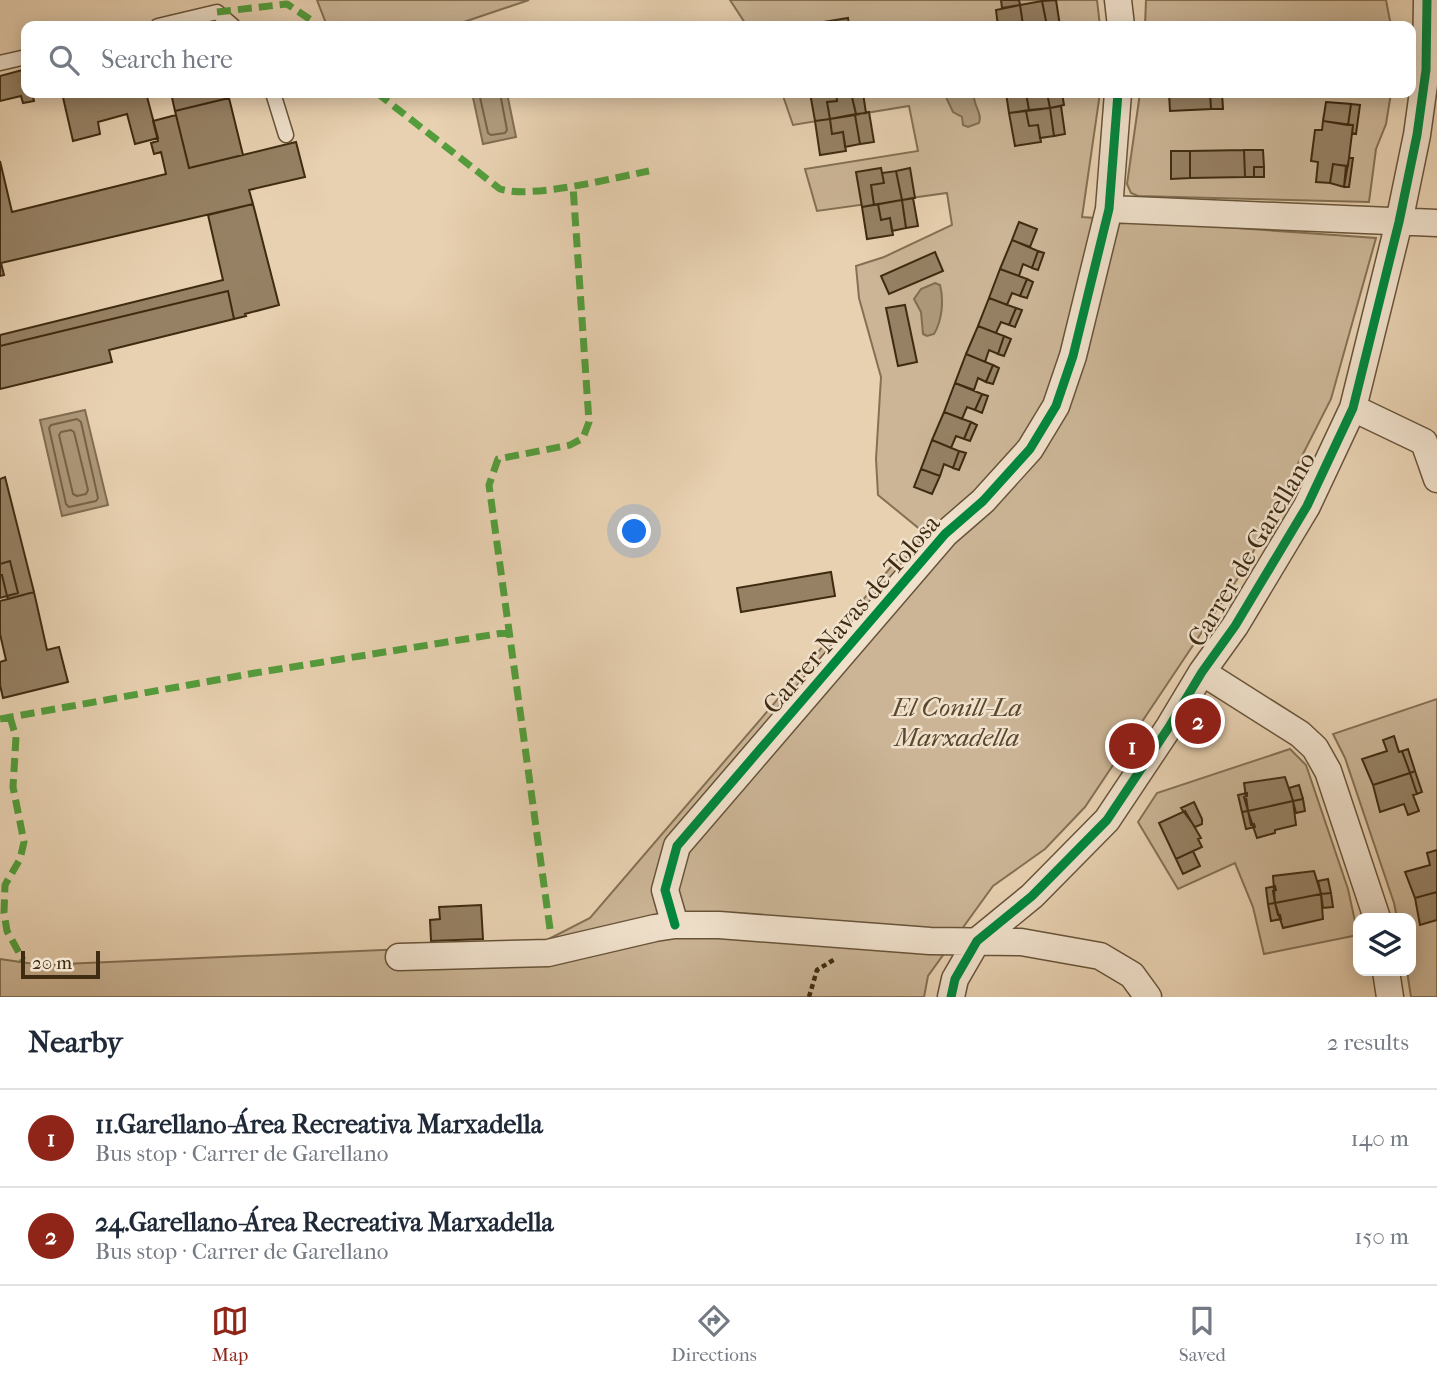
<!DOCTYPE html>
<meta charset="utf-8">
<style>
body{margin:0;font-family:"IM FELL French Canon",serif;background:#f2f2f3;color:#1f2937}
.controls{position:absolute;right:21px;bottom:21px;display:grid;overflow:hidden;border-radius:14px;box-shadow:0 4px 18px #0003}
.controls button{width:63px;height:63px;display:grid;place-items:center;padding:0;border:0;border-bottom:2px solid #e0e1e3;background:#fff;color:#1f2937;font:35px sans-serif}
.scale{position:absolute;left:21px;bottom:18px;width:79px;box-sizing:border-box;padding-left:7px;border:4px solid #3e2b11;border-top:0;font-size:19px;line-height:24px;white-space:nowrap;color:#3e2b11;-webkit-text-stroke:5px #f0e1cc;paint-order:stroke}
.you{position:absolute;left:635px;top:532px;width:24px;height:24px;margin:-18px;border:5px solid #fff;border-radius:50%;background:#1a73e8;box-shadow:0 0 0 10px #1a73e833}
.badge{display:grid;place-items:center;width:46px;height:46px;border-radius:50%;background:#8f2418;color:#fff;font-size:23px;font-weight:700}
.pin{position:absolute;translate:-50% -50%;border:4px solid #fff;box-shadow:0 2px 7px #0006}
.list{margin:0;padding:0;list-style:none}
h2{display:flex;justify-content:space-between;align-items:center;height:91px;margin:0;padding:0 28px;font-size:30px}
h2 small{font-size:23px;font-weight:400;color:#747a83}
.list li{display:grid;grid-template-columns:46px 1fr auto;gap:21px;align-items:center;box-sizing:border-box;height:98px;padding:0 28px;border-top:2px solid #e0e1e3}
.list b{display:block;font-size:26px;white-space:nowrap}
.list p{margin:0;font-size:23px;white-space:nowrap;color:#747a83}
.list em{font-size:23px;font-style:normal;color:#747a83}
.icon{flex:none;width:38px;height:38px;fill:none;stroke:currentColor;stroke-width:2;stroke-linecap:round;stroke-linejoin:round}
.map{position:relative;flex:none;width:1437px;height:997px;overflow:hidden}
.search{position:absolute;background:#fff;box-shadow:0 4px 18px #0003;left:21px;right:21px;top:21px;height:77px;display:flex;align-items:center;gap:18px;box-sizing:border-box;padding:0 24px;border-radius:14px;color:#747a83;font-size:26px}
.sheet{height:287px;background:#fff}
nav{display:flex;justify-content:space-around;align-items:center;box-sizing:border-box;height:98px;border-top:2px solid #e0e1e3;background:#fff;font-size:19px;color:#747a83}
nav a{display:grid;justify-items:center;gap:4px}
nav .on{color:#8f2418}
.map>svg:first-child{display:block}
.green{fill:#cbb596;stroke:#847054;stroke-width:2}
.water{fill:#ae997b;stroke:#816d51;stroke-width:2}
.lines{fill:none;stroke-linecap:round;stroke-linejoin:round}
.shore{stroke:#766246;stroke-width:2}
.building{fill:#968164;stroke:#3e2b11;stroke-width:2}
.lane-casing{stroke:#685439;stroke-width:17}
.street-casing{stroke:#685439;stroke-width:29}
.path{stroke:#3e2b11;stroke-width:4.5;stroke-dasharray:5 3.5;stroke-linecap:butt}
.lane{stroke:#f0e1cc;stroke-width:14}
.street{stroke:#f0e1cc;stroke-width:26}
.quiet{stroke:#539d3c;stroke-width:7;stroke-dasharray:14 7;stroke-linecap:butt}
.cycleway-casing{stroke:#f0e1cc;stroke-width:13}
.cycleway{stroke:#00873e;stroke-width:9}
.labels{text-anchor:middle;stroke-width:5;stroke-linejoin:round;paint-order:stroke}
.street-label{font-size:26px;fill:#3e2b11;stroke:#f0e1cc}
.park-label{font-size:26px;font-style:italic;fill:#5a472c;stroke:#f0e1cc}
</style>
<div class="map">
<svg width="1437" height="997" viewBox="0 0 1437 997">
<rect width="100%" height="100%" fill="#e8d1b1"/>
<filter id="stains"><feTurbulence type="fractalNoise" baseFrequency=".00286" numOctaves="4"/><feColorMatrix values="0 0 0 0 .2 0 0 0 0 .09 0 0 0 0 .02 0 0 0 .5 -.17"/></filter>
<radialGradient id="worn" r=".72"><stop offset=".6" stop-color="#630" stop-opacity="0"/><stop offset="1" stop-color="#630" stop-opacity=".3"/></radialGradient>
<!-- green -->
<path class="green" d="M317,0H529L452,26H327Z
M730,0H1097L1100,26H747Z
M1146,0H1386L1391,26H1145Z
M782,93H1100L1082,217L1376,238L1331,399L1246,566L1085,807L1045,849L993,886L928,976L924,997H0V959L41,965L541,943L590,918L922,531L878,495L876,459L881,377L859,298L856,266L884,257L952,225L947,193L817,211L805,169L918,151L909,106L793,125Z
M1140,93H1391L1386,124L1376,149L1369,202L1138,196L1131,193L1127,184Z
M1437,699V997H1411L1407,971H1411V918H1397L1394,903L1345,758L1333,734Z
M1290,749L1306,765L1348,889L1358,935L1264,954L1253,907L1235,863L1178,889L1138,822L1157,793Z"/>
<!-- water -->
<path class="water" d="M472,93H507L516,137L483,144Z
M944,93H974C972,104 983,113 979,123L968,127L963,125L962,117L953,112Z
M935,283L940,285C944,300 942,321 934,334L927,336L923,334L921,312L914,299L921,289Z
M85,410L108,505L62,516L40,420Z"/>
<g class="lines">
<!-- shore -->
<path class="shore" d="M479,93L488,133L491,135L505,133L507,130L500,93
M77,419L81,422L98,498L96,501L69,507L66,504L49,428L51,425Z
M71,430L74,432L88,490L86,494L77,496L73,494L59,435L61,432Z"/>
</g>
<!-- building -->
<path class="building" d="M1001,0H1019L1020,5L1002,8Z
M1056,0L1060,26H1047L1042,1Z
M1042,1L1047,26L1023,25L1020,5Z
M1020,5L1023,25L1031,24V26H998L996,10Z
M848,18L849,26H817V23Z
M26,69V93H34H32L34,101L23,103L21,96L0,101V76Z
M62,93H146L158,138L135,144L127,114L98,122L100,134L73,141Z
M171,93H228L229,98L175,111Z
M810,93H836L837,101L827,102L830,119L815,121Z
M836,93H851L856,114L830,119L827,102L837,101Z
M851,93H863L866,113L856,114Z
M1006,93H1026L1029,110L1009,113Z
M1026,93H1047L1050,108L1029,110Z
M1047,93H1062L1064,105L1050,108Z
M1169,93H1210L1211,109L1170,111Z
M1210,93H1222L1223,109H1211Z
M229,98L243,155L189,168L175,111Z
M1326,102L1351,104L1348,125L1323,121Z
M1351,104L1360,105L1356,134L1352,133L1353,125H1348Z
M1061,106L1065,134L1054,136L1050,108Z
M1050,108L1054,136L1040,138L1038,125L1029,126L1026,111Z
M1026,111L1029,126L1038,125L1041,142L1015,146L1009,113Z
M869,112L874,142L860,144L855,115Z
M176,115L189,168L296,142L305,177L249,190L253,204L1,263L4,275L0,276V161L12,212L166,174L161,152L154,154L151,143L158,141L153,121Z
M855,115L860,144L845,147L843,132L832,134L830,119Z
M830,119L832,134L843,132L846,151L820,155L815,121Z
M1323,121L1353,125L1348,166L1333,164L1330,183L1316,182L1318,162L1311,161L1315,130H1322Z
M1244,150H1263L1264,167H1254V177H1245Z
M1244,150L1245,177L1190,178V151Z
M1171,151H1190V178L1171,179Z
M1349,158H1353L1349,187H1344Z
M1333,164L1346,166L1344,187L1330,183Z
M1254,167H1264V177H1254Z
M881,168L884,183L871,185L874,205L862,207L856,172Z
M910,168L915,198L902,200L896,171Z
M896,171L902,200L874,205L871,185L884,183L882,173Z
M913,198L918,226L906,228L902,200Z
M902,200L906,228L892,231L890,218L881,220L878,204Z
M253,204L279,305L245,314L246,316L234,319L228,291L0,346V335L223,280L208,215Z
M878,204L881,220L890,218L893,235L867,239L862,207Z
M1019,222L1037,229L1030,247L1012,240Z
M1012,240L1038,251L1032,268L1023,264L1019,276L1000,269Z
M1038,251L1044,253L1038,270L1032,268Z
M935,252L943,271L889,294L881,276Z
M1000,269L1027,279L1020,296L1012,293L1007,305L989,298Z
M1027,279L1033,282L1027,298L1020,296Z
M228,291L234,319L109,350L112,362L0,389V346Z
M989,298L1016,308L1009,325L1001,322L996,333L978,326Z
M905,305L917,362L898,366L886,308Z
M1016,308L1022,310L1015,327L1009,325Z
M978,326L1004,336L998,354L989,350L985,362L966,354Z
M1004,336L1011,339L1004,356L998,354Z
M966,354L993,365L986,382L978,378L974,390L955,383Z
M993,365L999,368L993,384L986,382Z
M955,383L982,394L975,410L967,407L962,419L944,412Z
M982,394L988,396L982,413L975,410Z
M944,412L971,422L964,439L956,436L951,448L932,440Z
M971,422L977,425L970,441L964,439Z
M932,440L959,451L953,468L944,464L940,476L921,469Z
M959,451L966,453L959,470L953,468Z
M921,469L940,476L932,494L914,487Z
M5,477L34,592L8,599L7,596L18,593L10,561L0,564V479Z
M10,561L18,593L7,596L2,575H0V564Z
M831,572L835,596L741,612L737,588Z
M0,575H2L7,596L0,598Z
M34,592L47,650L59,647L68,682L3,698L0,685V662L6,660L0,634V601Z
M1394,736L1399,752L1402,751L1410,773L1373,785L1362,759L1387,751L1383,740Z
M1408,749L1415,771L1410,773L1402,751Z
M1415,771L1422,792L1417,794L1410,773Z
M1410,773L1417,794L1413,795L1419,811L1408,815L1404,804L1380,812L1373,785Z
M1285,777L1293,801L1248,811L1244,783Z
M1299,785L1303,799L1293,801L1289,788Z
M1247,793V796L1244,797L1248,811L1242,812L1238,795Z
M1303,799L1305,811L1296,813L1293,801Z
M1293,801L1296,825L1275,830V833L1257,838L1248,811Z
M1194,802L1202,819V824L1195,827L1181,808Z
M1185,811L1201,838L1198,839L1202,847L1176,859L1159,823Z
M1248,811L1251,825L1254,824L1255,827L1246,829L1242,812Z
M1437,850V892L1415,898L1405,872L1430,865L1427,853Z
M1193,851L1200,866L1183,874L1176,859Z
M1314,871L1321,894L1275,903L1273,876Z
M1328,879L1331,893L1321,894L1318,881Z
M1275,886L1276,890L1273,891L1275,903L1268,904L1266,888Z
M1437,892V920L1420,925L1415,898Z
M1331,893L1333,907L1323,908L1321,894Z
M1321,894L1323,919L1283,928L1275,903Z
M1275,903L1278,915H1280L1281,919L1271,921L1268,904Z
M481,905L483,939L431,941L430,920L440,919L439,907Z"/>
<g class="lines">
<!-- lane casing -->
<g class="lane-casing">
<path id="lane" d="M158,26L217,12L233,26
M0,63L26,57
M273,93L286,135"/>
</g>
<!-- street casing -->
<g class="street-casing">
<path id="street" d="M1118,0L1121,26
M1109,209L1437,223
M1353,408L1424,442L1437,479
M1202,672L1300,734L1315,748L1328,771L1377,918
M675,925L665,890L677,846L945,534L983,501L1030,449L1056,406L1073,356L1109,209L1118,93
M399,957L548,953L655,928L675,925H719L930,941L1021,942L1100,956L1132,975L1148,997
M1386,971L1390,997
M951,997L955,979L977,941L1032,896L1107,820L1169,727L1202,672L1235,626L1307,506L1353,408L1399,222L1417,135L1426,70L1427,0"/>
</g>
<!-- path -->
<path class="path" d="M809,997L817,970L835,959"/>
<!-- lane -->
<use href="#lane" class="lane"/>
<!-- street -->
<use href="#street" class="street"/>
<!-- quiet -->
<path class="quiet" d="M217,12L287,4L314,22L317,26
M377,93L500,189C533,199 612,178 649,171
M10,717L16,737L13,787L24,842L20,859L5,885L4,913L7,931L23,960
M0,719L255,673L509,632
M550,929L489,485L498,459L570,445L583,438L589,422L573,186"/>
<!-- cycleway casing -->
<g class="cycleway-casing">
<path id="cycleway" d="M675,925L665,890L677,846L945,534L983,501L1030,449L1056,406L1073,356L1109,209L1118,93
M951,997L955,979L977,941L1032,896L1107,820L1169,727L1202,672L1235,626L1307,506L1353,408L1399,222L1417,135L1426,70L1427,0"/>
</g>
<!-- cycleway -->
<use href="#cycleway" class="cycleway"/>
</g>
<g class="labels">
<!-- street labels -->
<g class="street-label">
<text transform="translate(1251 549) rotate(-59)" y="9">Carrer de Garellano</text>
<text transform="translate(851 614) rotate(-49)" y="9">Carrer Navas de Tolosa</text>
</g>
<!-- park labels -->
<g class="park-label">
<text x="957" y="716">El Conill-La<tspan x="957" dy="30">Marxadella</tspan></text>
</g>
</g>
<rect width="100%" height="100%" filter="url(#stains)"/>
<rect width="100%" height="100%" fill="url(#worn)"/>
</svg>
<div class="controls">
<button><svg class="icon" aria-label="layers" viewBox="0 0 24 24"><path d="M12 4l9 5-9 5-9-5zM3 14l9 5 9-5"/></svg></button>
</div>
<div class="scale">20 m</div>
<div class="you"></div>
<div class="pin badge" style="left:1132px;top:746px">1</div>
<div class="pin badge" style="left:1198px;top:721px">2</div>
<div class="search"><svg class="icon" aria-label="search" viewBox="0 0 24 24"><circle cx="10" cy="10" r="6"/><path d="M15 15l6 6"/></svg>Search here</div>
</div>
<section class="sheet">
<h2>Nearby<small>2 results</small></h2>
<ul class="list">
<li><span class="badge">1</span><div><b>11.Garellano-Área Recreativa Marxadella</b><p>Bus stop · Carrer de Garellano</p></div><em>140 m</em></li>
<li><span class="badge">2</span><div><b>24.Garellano-Área Recreativa Marxadella</b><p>Bus stop · Carrer de Garellano</p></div><em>150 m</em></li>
</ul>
</section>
<nav>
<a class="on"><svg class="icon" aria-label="map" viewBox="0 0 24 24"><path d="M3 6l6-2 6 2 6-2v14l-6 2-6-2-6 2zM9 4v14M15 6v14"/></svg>Map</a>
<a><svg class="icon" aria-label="directions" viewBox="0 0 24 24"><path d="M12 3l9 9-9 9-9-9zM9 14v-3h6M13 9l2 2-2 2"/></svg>Directions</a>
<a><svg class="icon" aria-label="saved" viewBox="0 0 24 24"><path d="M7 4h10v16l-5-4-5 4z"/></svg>Saved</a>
</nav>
